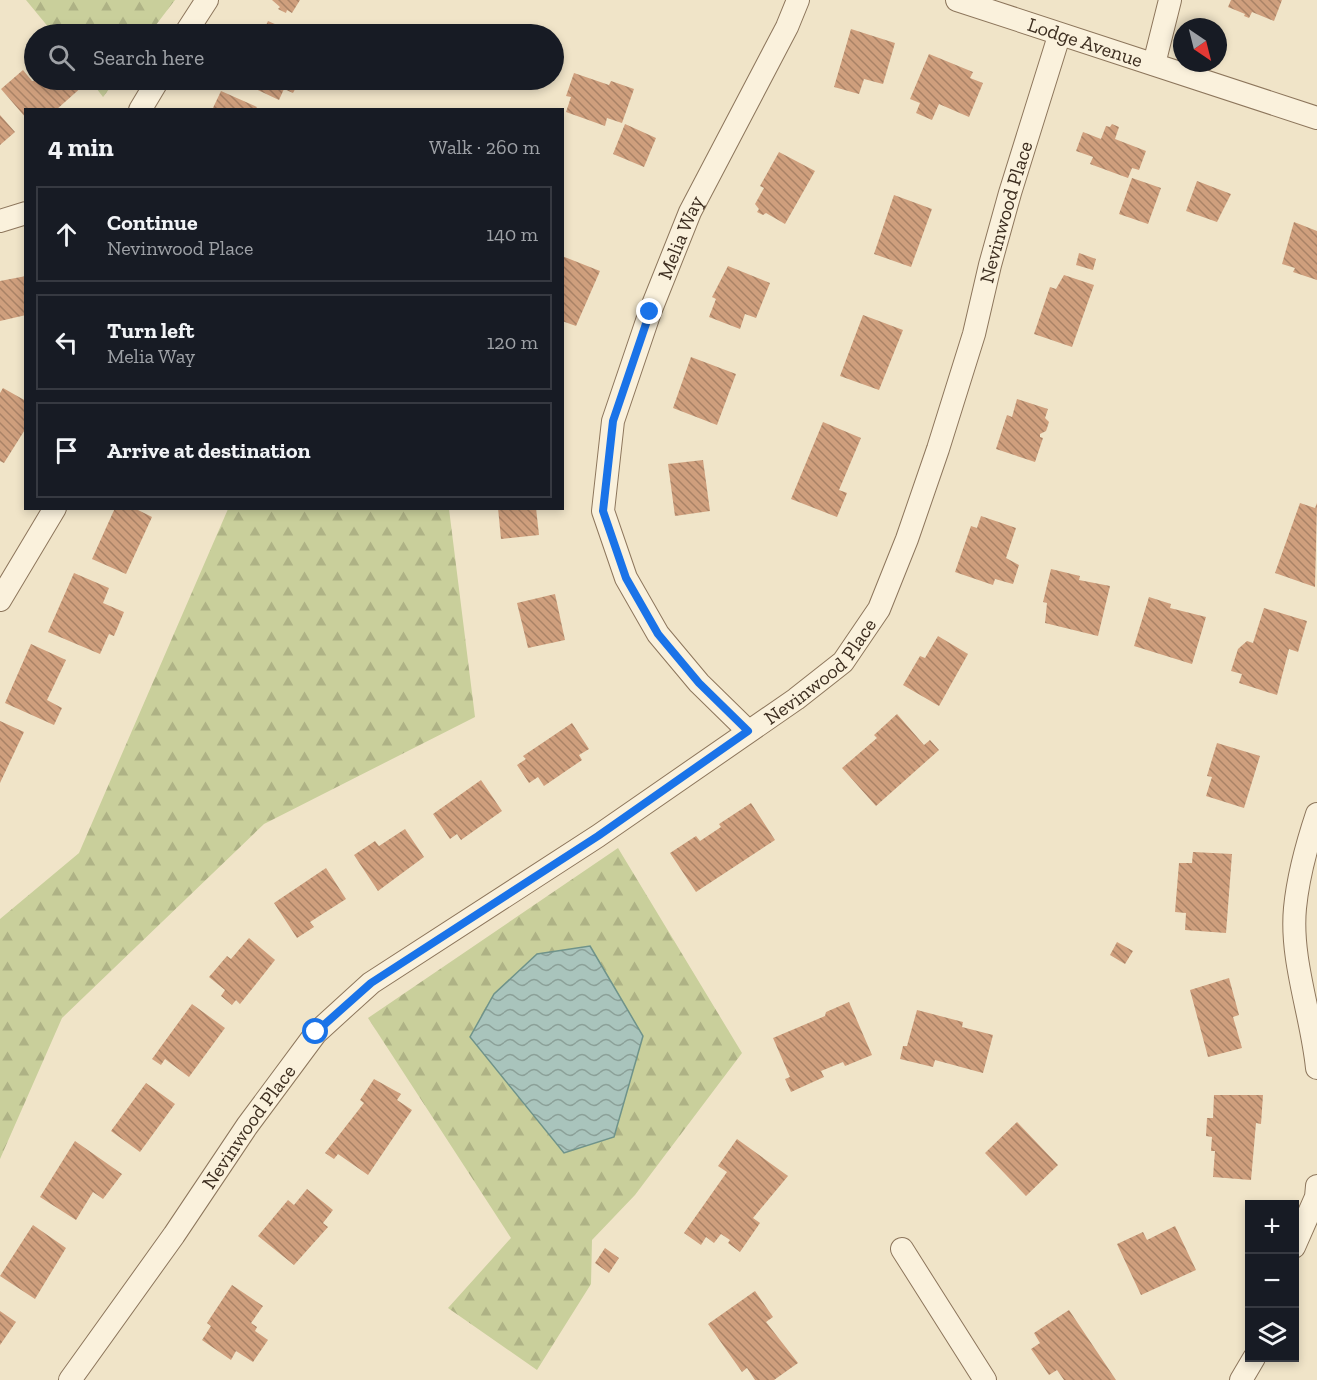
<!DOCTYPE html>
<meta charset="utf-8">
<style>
body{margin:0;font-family:"Zilla Slab",serif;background:#242831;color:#f1f3f6}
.controls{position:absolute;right:18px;bottom:18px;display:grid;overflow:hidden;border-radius:0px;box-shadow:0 3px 9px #0003}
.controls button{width:54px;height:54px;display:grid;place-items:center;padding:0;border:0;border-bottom:2px solid #363941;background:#171b24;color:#f1f3f6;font:30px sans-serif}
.compass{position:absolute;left:1173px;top:18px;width:54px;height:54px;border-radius:50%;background:#171b24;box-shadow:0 3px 9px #0003;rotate:145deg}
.stop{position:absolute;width:18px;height:18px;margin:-14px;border:4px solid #1a73e8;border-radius:50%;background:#fff}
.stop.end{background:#1a73e8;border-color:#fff;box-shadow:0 2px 6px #0008}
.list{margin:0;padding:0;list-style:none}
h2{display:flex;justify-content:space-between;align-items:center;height:78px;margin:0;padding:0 24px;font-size:26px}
h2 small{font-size:20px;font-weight:400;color:#9ea1a6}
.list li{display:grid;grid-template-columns:39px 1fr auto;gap:18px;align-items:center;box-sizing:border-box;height:96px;margin:0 12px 12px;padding:0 12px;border:2px solid #363941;border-radius:0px}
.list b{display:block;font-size:22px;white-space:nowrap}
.list p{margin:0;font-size:20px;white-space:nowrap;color:#9ea1a6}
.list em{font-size:20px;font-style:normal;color:#9ea1a6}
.icon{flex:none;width:33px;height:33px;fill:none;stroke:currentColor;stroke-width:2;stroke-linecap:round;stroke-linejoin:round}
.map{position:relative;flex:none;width:1317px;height:1380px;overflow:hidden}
.search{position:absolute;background:#171b24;box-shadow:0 3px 9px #0003;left:24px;top:24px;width:540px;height:66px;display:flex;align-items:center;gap:15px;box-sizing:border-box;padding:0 21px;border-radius:33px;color:#9ea1a6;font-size:22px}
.panel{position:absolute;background:#171b24;box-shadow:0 3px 9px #0003;left:24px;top:108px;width:540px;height:402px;border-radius:0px}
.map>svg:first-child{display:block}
.forest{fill:url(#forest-firs);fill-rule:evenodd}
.water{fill:url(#water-waves);stroke:#6f938a;stroke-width:1.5}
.building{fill:url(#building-back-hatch)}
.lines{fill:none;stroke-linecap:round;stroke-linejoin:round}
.minor-casing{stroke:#8d765c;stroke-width:24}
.minor{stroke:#faf1dc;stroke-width:22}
.route{stroke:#1a73e8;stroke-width:8}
.labels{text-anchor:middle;stroke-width:6;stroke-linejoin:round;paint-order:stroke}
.street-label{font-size:20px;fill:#3d2e20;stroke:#f7eed8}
</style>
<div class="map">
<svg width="1317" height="1380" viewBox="0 0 1317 1380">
<defs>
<pattern id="forest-firs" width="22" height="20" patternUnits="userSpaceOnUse" patternTransform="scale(1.5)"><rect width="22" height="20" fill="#c9cf9b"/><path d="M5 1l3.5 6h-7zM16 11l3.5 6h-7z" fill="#aeb285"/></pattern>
<pattern id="water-waves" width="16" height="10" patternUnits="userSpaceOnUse" patternTransform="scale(1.5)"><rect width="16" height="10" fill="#a9c4bc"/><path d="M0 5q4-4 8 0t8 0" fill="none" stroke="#8ba098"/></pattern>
<pattern id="building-back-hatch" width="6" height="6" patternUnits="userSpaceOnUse" patternTransform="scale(1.5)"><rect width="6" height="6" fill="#cf9f7d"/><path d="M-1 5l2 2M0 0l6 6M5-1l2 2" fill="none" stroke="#a98266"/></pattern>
</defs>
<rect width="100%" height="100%" fill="#f0e4c8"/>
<!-- forest -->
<path class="forest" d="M26,0H175L149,34H54Z
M90,80H116L103,97Z
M228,509H449L475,717L264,824L62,1018L0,1159V919L79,853Z
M618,848L742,1053L635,1195L592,1240L591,1284L537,1370L448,1308L511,1238L368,1018ZM622,1102L614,1137L564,1153Z"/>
<!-- water -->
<path class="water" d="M590,946L643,1036L614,1137L564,1153L470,1037L494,994L537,954Z"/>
<!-- building -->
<path class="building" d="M272,0H300L292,13L287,10L286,13L278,9L280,7Z
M1231,0H1282L1274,21L1252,12L1249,18L1244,16L1245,14L1228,7Z
M268,21L297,34H262Z
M851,29L895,43L883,84L864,79L859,94L834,87Z
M929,54L973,72L970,78L983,83L969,117L939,104L932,120L916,113L920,103L910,99Z
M23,70L32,81L79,80L84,85L56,110H26V118L1,89Z
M574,73L609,85L611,81L634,89L622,123L607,118L605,126L566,112L571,97L566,96Z
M240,80H300L293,93L284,89L279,100L239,81Z
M221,91L257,107L255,110H212Z
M0,115L15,132L0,145Z
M625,124L656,138L644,167L613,154Z
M1112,124L1119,127L1115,139L1146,151L1139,170L1132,168L1128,178L1090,164L1093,157L1076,151L1083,132L1101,139L1106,126L1110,127Z
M779,152L815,171L785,224L766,213L763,215L757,212L759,209L755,204L764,188L760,186Z
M1132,178L1161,188L1148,224L1119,214Z
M1197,181L1231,194L1217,222L1186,211Z
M894,195L932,209L911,267L874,254Z
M1294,222L1317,231V280L1293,272L1295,268L1282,264Z
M1079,253L1096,259L1093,270L1076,265Z
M562,256L600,271L576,326L562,321Z
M728,266L770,283L756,318L745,314L740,329L709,317L716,299L712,297Z
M1064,275L1094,285L1072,347L1034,334L1050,287L1056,289Z
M26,276V315L0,321V281Z
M863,315L903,330L879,390L840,376Z
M691,357L736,374L717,425L673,408Z
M3,388L26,401V428L4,463L0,461V393Z
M1017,399L1048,409L1045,418L1049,422L1046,431L1040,434V437L1043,438L1035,462L996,449L1007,415L1012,417Z
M823,422L861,438L839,490L847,493L837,517L791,499Z
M703,460L710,511L675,516L668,464Z
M1300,503L1315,508L1317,503L1315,587L1275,573Z
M115,508H134L152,517L126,574L92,559Z
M498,508H536L539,535L501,539Z
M981,516L1016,528L1006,558L1019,565L1013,584L995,579L993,585L955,572L971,526L977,528Z
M1051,569L1080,576L1079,580L1110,586L1098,636L1045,623L1047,603L1043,602Z
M74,573L109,588L103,603L124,612L114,636L109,634L100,654L48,632Z
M555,594L565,640L528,648L517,603Z
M1149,597L1171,604L1170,608L1206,617L1192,664L1134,646Z
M1264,608L1307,621L1298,652L1289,649L1277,695L1239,683L1242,674L1231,671L1238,649L1247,641L1253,643Z
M938,636L968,654L939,706L903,685L920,656L925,658Z
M31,644L66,660L47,700L62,708L54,725L5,703Z
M897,714L924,745L930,740L939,750L876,806L842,768L877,738L874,735Z
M0,721L24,732L0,783Z
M572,723L589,749L579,755L582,760L544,786L538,777L529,783L517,765L526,759L523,756Z
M1217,743L1260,756L1244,808L1206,796L1212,777L1207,776Z
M481,780L502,811L461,840L457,834L450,839L433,814Z
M751,803L775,840L696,892L670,853L696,836L700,841L721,827L719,824Z
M405,829L424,857L378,891L354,855L375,841L379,846Z
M1193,852L1232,854L1226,933L1185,930L1186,913L1175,912L1179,863H1192Z
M326,868L346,899L310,922L314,927L297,938L274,903Z
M249,938L275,960L240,1004L236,1000L232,1005L221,996L225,990L209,977L227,956L231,959Z
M1117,942L1133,951L1125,964L1110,955Z
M1229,978L1239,1015L1233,1017L1242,1048L1208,1057L1190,990Z
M849,1002L872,1055L845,1066L843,1062L821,1071L824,1077L791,1092L785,1079L790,1077L773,1038L825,1016L826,1012Z
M192,1004L225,1028L189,1077L165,1059L161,1065L152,1059Z
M917,1010L963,1022L962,1027L993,1035L983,1073L935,1060L933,1067L900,1059L903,1046H907Z
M374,1079L401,1094L397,1100L412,1110L368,1175L338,1154L334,1159L325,1153L364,1103L360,1100Z
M146,1083L175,1104L140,1152L111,1131Z
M1214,1095H1263L1261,1124L1256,1123L1251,1180L1213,1177L1215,1151H1211L1212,1137L1206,1136L1207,1118H1213Z
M1017,1122L1058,1165L1026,1196L985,1153Z
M737,1139L788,1176L753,1218L760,1223L740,1252L728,1243L730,1240L721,1234L714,1243L706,1237L701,1245L684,1233L727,1172L718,1166Z
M75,1141L122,1174L103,1199L93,1192L76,1220L40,1197Z
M307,1189L333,1210L323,1223L328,1227L294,1265L258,1236L288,1200L294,1205Z
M33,1225L66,1248L35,1299L0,1276Z
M1175,1226L1196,1270L1141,1295L1117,1244L1143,1232L1147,1240Z
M605,1248L619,1258L609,1273L595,1263Z
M232,1285L263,1306L251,1323L257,1327L255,1331L268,1340L253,1362L236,1351L231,1360L202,1340L211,1326L207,1323Z
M755,1291L773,1317L766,1322L798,1363L774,1380H755L747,1368L742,1372L708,1324Z
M1069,1310L1116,1380H1064L1057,1370L1049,1375L1031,1349L1040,1343L1034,1333Z
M0,1311L16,1322L0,1345Z"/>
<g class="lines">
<!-- minor casing -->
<g class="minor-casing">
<g id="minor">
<path id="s1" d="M957,0L1317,118"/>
<path d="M185,34L207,0"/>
<path d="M1154,64L1170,0"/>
<path d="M140,110L158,80"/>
<path d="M0,221L26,213"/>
<path d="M0,600L55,508"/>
<path id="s2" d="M748,731L699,683L658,634L626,578L603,511L613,421L650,312L690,212L787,27L798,0"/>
<path d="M1317,814C1307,844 1298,877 1295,908C1290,960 1312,1016 1317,1068"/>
<path d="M1294,1247L1316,1197L1317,1186"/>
<path d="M902,1249L985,1380"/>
<path id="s3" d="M70,1380L174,1235L247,1126L316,1033L371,983L598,836L796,699L843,662L879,609L907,539L938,449L974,334L990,265L1010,193L1059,36"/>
<path d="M1241,1380L1254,1358"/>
</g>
</g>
<!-- minor -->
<use href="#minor" class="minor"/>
</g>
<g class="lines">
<!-- route -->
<path class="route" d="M316,1032L371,983L598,836L748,731L699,683L658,634L626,578L603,511L613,421L650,312"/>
</g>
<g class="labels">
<!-- street labels -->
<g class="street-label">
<text dy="7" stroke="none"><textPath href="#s1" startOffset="135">Lodge Avenue</textPath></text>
<text dy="7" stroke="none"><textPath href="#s3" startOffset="1552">Nevinwood Place</textPath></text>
<text dy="7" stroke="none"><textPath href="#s2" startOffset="554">Melia Way</textPath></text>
<text dy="7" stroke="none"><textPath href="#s3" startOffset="1048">Nevinwood Place</textPath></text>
<text dy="7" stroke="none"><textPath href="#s3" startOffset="310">Nevinwood Place</textPath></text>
</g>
</g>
</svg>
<div class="controls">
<button>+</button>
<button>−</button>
<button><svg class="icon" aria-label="layers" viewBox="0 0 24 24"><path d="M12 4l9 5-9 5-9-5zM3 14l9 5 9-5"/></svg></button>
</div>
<svg class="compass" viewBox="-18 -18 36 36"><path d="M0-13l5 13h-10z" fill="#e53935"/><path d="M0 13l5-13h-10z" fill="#9ea1a6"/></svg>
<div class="stop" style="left:316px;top:1032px"></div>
<div class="stop end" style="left:650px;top:312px"></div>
<div class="search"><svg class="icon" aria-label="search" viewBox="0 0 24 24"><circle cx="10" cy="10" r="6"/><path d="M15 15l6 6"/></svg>Search here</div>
<section class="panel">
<h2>4 min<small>Walk · 260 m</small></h2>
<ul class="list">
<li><svg class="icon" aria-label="ahead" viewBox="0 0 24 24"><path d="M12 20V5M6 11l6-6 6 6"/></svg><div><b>Continue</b><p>Nevinwood Place</p></div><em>140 m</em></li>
<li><svg class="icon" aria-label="left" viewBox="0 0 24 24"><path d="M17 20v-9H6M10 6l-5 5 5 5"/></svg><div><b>Turn left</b><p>Melia Way</p></div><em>120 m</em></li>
<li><svg class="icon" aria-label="arrive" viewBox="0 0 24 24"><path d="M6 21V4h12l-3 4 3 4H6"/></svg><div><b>Arrive at destination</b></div></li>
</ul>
</section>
</div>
